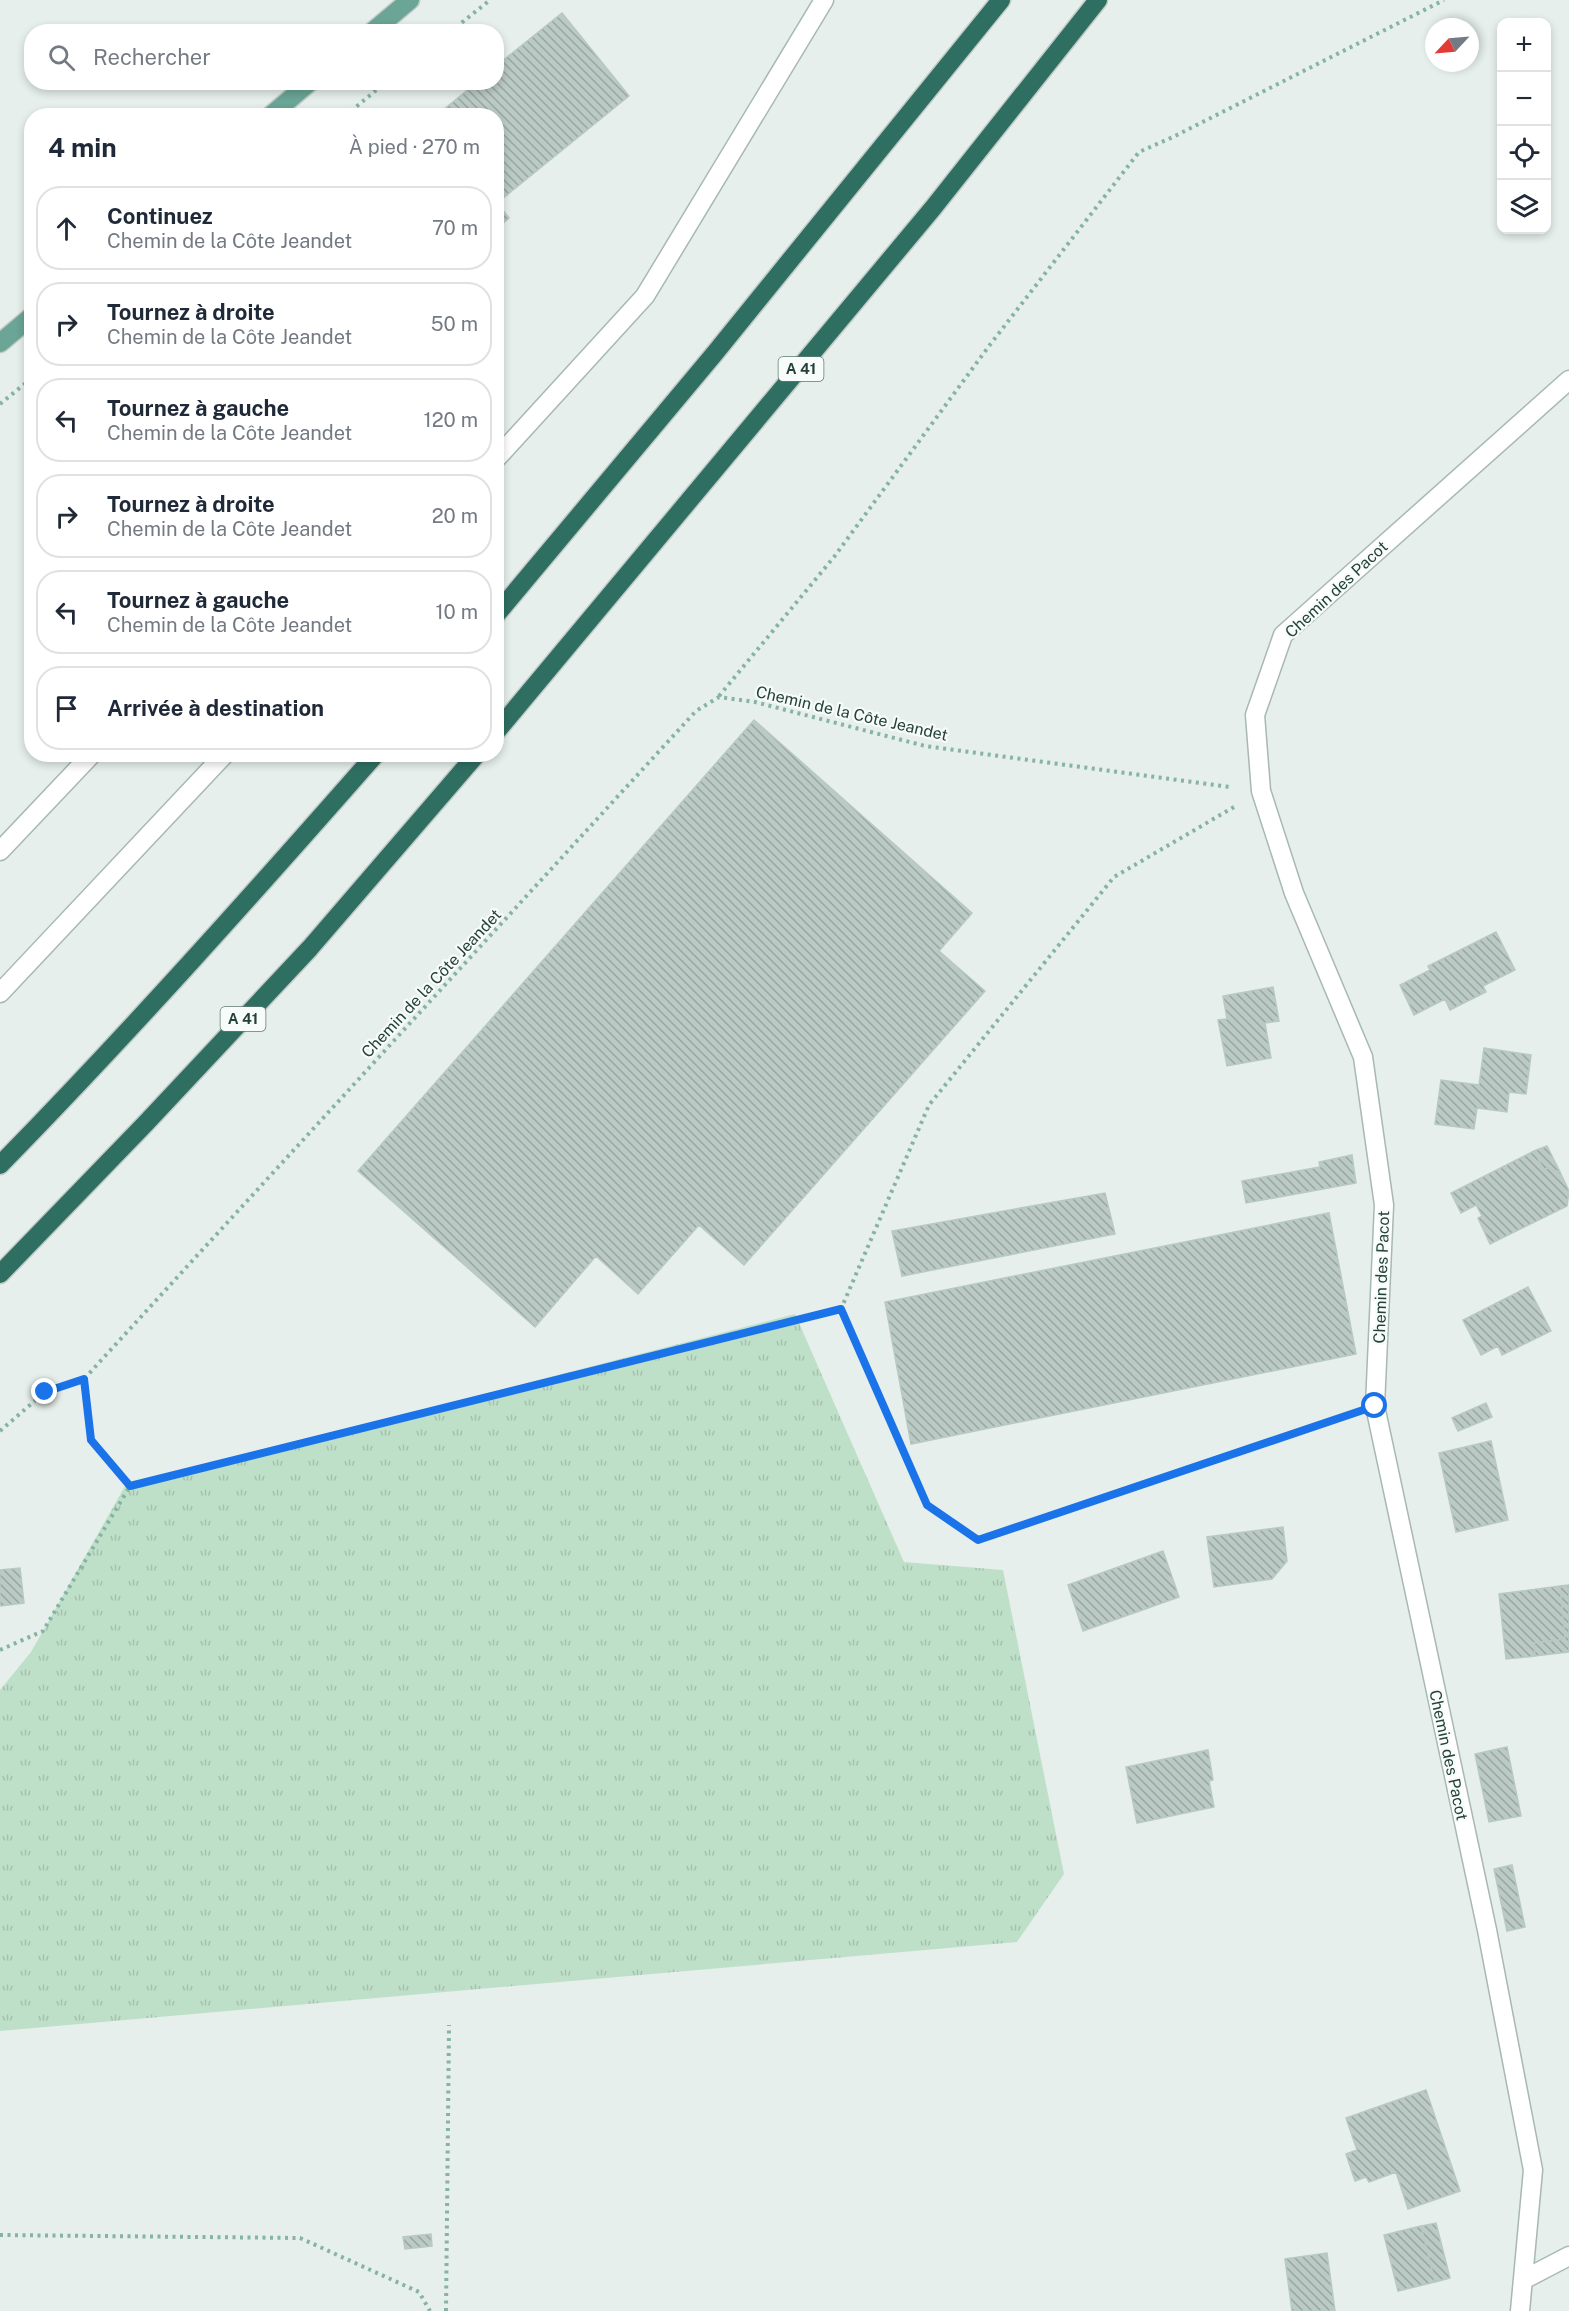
<!DOCTYPE html>
<html lang="fr">
<meta charset="utf-8">
<style>
body{margin:0;font-family:"Public Sans",sans-serif;background:#f2f2f3;color:#1f2937}
.controls{position:absolute;right:18px;top:18px;display:grid;overflow:hidden;border-radius:12px;box-shadow:0 3px 9px #0003}
.controls button{width:54px;height:54px;display:grid;place-items:center;padding:0;border:0;border-bottom:2px solid #e0e1e3;background:#fff;color:#1f2937;font:30px sans-serif}
.compass{position:absolute;left:1425px;top:18px;width:54px;height:54px;border-radius:50%;background:#fff;box-shadow:0 3px 9px #0003;rotate:244deg}
.stop{position:absolute;width:18px;height:18px;margin:-14px;border:4px solid #1a73e8;border-radius:50%;background:#fff}
.stop.end{background:#1a73e8;border-color:#fff;box-shadow:0 2px 6px #0008}
.list{margin:0;padding:0;list-style:none}
h2{display:flex;justify-content:space-between;align-items:center;height:78px;margin:0;padding:0 24px;font-size:26px}
h2 small{font-size:20px;font-weight:400;color:#747a83}
.list li{display:grid;grid-template-columns:39px 1fr auto;gap:18px;align-items:center;box-sizing:border-box;height:84px;margin:0 12px 12px;padding:0 12px;border:2px solid #e0e1e3;border-radius:24px}
.list b{display:block;font-size:22px;white-space:nowrap}
.list p{margin:0;font-size:20px;white-space:nowrap;color:#747a83}
.list em{font-size:20px;font-style:normal;color:#747a83}
.icon{flex:none;width:33px;height:33px;fill:none;stroke:currentColor;stroke-width:2;stroke-linecap:round;stroke-linejoin:round}
.map{position:relative;flex:none;width:1569px;height:2311px;overflow:hidden}
.search{position:absolute;background:#fff;box-shadow:0 3px 9px #0003;left:24px;top:24px;width:480px;height:66px;display:flex;align-items:center;gap:15px;box-sizing:border-box;padding:0 21px;border-radius:24px;color:#747a83;font-size:22px}
.panel{position:absolute;background:#fff;box-shadow:0 3px 9px #0003;left:24px;top:108px;width:480px;height:654px;border-radius:24px}
.map>svg:first-child{display:block}
.grass{fill:url(#grass-tufts)}
.building{fill:url(#building-back-hatch);stroke:#b8c9c2;stroke-width:1.5}
.lines{fill:none;stroke-linecap:round;stroke-linejoin:round}
.minor-casing{stroke:#a8b8b2;stroke-width:21}
.major-casing{stroke:#c2cac8;stroke-width:21}
.highway-casing{stroke:#c2cac8;stroke-width:21}
.path{stroke:#86b3a5;stroke-width:4;stroke-dasharray:3 4.5;stroke-linecap:butt}
.minor{stroke:#fff;stroke-width:18}
.major{stroke:#6aa596;stroke-width:18}
.highway{stroke:#2f6f62;stroke-width:18}
.route{stroke:#1a73e8;stroke-width:8}
.labels{text-anchor:middle;stroke-width:4.5;stroke-linejoin:round;paint-order:stroke}
.shield{fill:#f7fbf9;stroke:#637a73;stroke-width:1.5}
.shield-label{font-size:15px;font-weight:bold;fill:#24423a}
.street-label{font-size:16px;fill:#24423a;stroke:#f7fbf9}
</style>
<div class="map">
<svg width="1569" height="2311" viewBox="0 0 1569 2311">
<defs>
<pattern id="grass-tufts" width="24" height="20" patternUnits="userSpaceOnUse" patternTransform="scale(1.5)"><rect width="24" height="20" fill="#bfe0c8"/><path d="M3 7l-1-3M5 7V3M7 7l1-3M15 17l-1-3M17 17v-4M19 17l1-3" fill="none" stroke="#a4c1ad"/></pattern>
<pattern id="building-back-hatch" width="6" height="6" patternUnits="userSpaceOnUse" patternTransform="scale(1.5)"><rect width="6" height="6" fill="#bbcac4"/><path d="M-1 5l2 2M0 0l6 6M5-1l2 2" fill="none" stroke="#98a6a0"/></pattern>
</defs>
<rect width="100%" height="100%" fill="#e6efeb"/>
<!-- grass -->
<path class="grass" d="M795,1314L904,1562L1003,1570L1064,1874L1017,1942L0,2031V1690L31,1652L125,1486Z"/>
<!-- building -->
<path class="building" d="M562,13L629,96L497,203L509,218L496,229V116H436L477,82H496V66Z
M754,720L972,913L939,951L985,991L744,1265L699,1225L638,1294L596,1256L535,1327L358,1171Z
M1496,932L1515,970L1483,986L1486,992L1450,1010L1445,999L1414,1015L1400,985L1430,970L1428,966Z
M1273,987L1279,1021L1265,1023L1271,1058L1227,1066L1218,1020L1227,1019L1223,996Z
M1484,1048L1531,1055L1526,1094L1509,1092L1507,1112L1477,1108L1474,1129L1435,1124L1441,1080L1479,1085Z
M1547,1146L1560,1172L1547,1168L1544,1170L1534,1151Z
M1534,1151L1544,1170L1547,1168L1560,1172L1569,1191L1567,1206L1490,1244L1478,1218L1482,1216L1476,1205L1461,1213L1451,1193Z
M1352,1155L1356,1183L1246,1203L1242,1181L1320,1167L1319,1162Z
M1105,1193L1115,1234L902,1276L892,1231Z
M1329,1213L1356,1354L911,1444L885,1302Z
M1528,1287L1551,1331L1502,1355L1498,1346L1481,1355L1463,1320Z
M1486,1403L1492,1417L1458,1431L1452,1418Z
M1491,1441L1508,1520L1456,1532L1439,1453Z
M1283,1527L1287,1561L1272,1579L1214,1587L1207,1537Z
M1163,1551L1179,1597L1083,1631L1068,1585Z
M20,1568L24,1603L0,1606V1570Z
M1569,1585V1652L1535,1656L1534,1643L1565,1639L1560,1586Z
M1560,1586L1565,1639L1534,1643L1535,1656L1506,1659L1499,1594Z
M1507,1747L1521,1816L1489,1822L1475,1754Z
M1208,1750L1213,1780L1209,1781L1214,1807L1137,1823L1126,1767Z
M1512,1865L1525,1927L1507,1931L1494,1869Z
M1426,2090L1460,2191L1408,2209L1396,2172L1369,2182L1366,2177L1355,2181L1346,2154L1357,2150L1346,2118Z
M1436,2223L1450,2278L1435,2282L1421,2226Z
M1421,2226L1435,2282L1398,2291L1384,2235Z
M431,2234L432,2246L405,2249L403,2237Z
M1327,2253L1335,2311H1292L1285,2259Z"/>
<g class="lines">
<!-- minor casing -->
<g class="minor-casing">
<path id="minor" d="M496,459L645,296L824,0
M0,851L92,754
M0,993L225,754
M1523,2280L1569,2256
M1520,2311L1533,2170L1487,1930L1375,1406L1384,1205L1363,1057L1294,893L1261,791L1255,715L1283,635L1569,380"/>
</g>
<!-- major casing -->
<g class="major-casing">
<path id="major" d="M372,32L410,0
M270,116L310,82
M0,343L32,316"/>
</g>
<!-- highway casing -->
<g class="highway-casing">
<path id="highway" d="M496,615L715,353L1001,0
M496,732L933,208L1098,0
M0,1165C130,1032 253,894 376,754
M0,1274L146,1123L310,948L477,754"/>
</g>
<!-- path -->
<path class="path" d="M450,32L490,0
M345,116L386,82
M0,404L32,378
M719,696L834,557L989,346L1139,152L1173,137L1444,0
M1234,807L1114,877L929,1105L841,1309L927,1505L978,1540L1346,1415
M841,1309L130,1486L91,1440L84,1379L696,711L719,697L755,702L925,746L1230,787
M0,1431L45,1392L84,1379
M0,1650L43,1631L130,1486
M0,2235L300,2238L419,2292L430,2311
M446,2311L449,2025"/>
<!-- minor -->
<use href="#minor" class="minor"/>
<!-- major -->
<use href="#major" class="major"/>
<!-- highway -->
<use href="#highway" class="highway"/>
</g>
<g class="lines">
<!-- route -->
<path class="route" d="M45,1392L84,1379L91,1440L130,1486L841,1309L927,1505L978,1540L1375,1406"/>
</g>
<g class="labels">
<!-- shield labels -->
<g class="shield">
<rect x="778.5" y="357" width="45" height="24" rx="4.5"/>
<rect x="220.5" y="1007" width="45" height="24" rx="4.5"/>
</g>
<g class="shield-label">
<text x="801" y="374">A 41</text>
<text x="243" y="1024">A 41</text>
</g>
<!-- street labels -->
<g class="street-label">
<text transform="translate(1336 589) rotate(-43)" y="6">Chemin des Pacot</text>
<text transform="translate(852 713) rotate(13)" y="6">Chemin de la Côte Jeandet</text>
<text transform="translate(431 983) rotate(-47)" y="6">Chemin de la Côte Jeandet</text>
<text transform="translate(1381 1277) rotate(-88)" y="6">Chemin des Pacot</text>
<text transform="translate(1449 1755) rotate(78)" y="6">Chemin des Pacot</text>
</g>
</g>
</svg>
<div class="controls">
<button>+</button>
<button>−</button>
<button><svg class="icon" aria-label="locate" viewBox="0 0 24 24"><circle cx="12" cy="12" r="6"/><path d="M12 2v4M12 18v4M2 12h4M18 12h4"/></svg></button>
<button><svg class="icon" aria-label="layers" viewBox="0 0 24 24"><path d="M12 4l9 5-9 5-9-5zM3 14l9 5 9-5"/></svg></button>
</div>
<svg class="compass" viewBox="-18 -18 36 36"><path d="M0-13l5 13h-10z" fill="#e53935"/><path d="M0 13l5-13h-10z" fill="#747a83"/></svg>
<div class="stop" style="left:1375px;top:1406px"></div>
<div class="stop end" style="left:45px;top:1392px"></div>
<div class="search"><svg class="icon" aria-label="search" viewBox="0 0 24 24"><circle cx="10" cy="10" r="6"/><path d="M15 15l6 6"/></svg>Rechercher</div>
<section class="panel">
<h2>4 min<small>À pied · 270 m</small></h2>
<ul class="list">
<li><svg class="icon" aria-label="ahead" viewBox="0 0 24 24"><path d="M12 20V5M6 11l6-6 6 6"/></svg><div><b>Continuez</b><p>Chemin de la Côte Jeandet</p></div><em>70 m</em></li>
<li><svg class="icon" aria-label="right" viewBox="0 0 24 24"><path d="M7 20v-9h11M14 6l5 5-5 5"/></svg><div><b>Tournez à droite</b><p>Chemin de la Côte Jeandet</p></div><em>50 m</em></li>
<li><svg class="icon" aria-label="left" viewBox="0 0 24 24"><path d="M17 20v-9H6M10 6l-5 5 5 5"/></svg><div><b>Tournez à gauche</b><p>Chemin de la Côte Jeandet</p></div><em>120 m</em></li>
<li><svg class="icon" aria-label="right" viewBox="0 0 24 24"><path d="M7 20v-9h11M14 6l5 5-5 5"/></svg><div><b>Tournez à droite</b><p>Chemin de la Côte Jeandet</p></div><em>20 m</em></li>
<li><svg class="icon" aria-label="left" viewBox="0 0 24 24"><path d="M17 20v-9H6M10 6l-5 5 5 5"/></svg><div><b>Tournez à gauche</b><p>Chemin de la Côte Jeandet</p></div><em>10 m</em></li>
<li><svg class="icon" aria-label="arrive" viewBox="0 0 24 24"><path d="M6 21V4h12l-3 4 3 4H6"/></svg><div><b>Arrivée à destination</b></div></li>
</ul>
</section>
</div>
